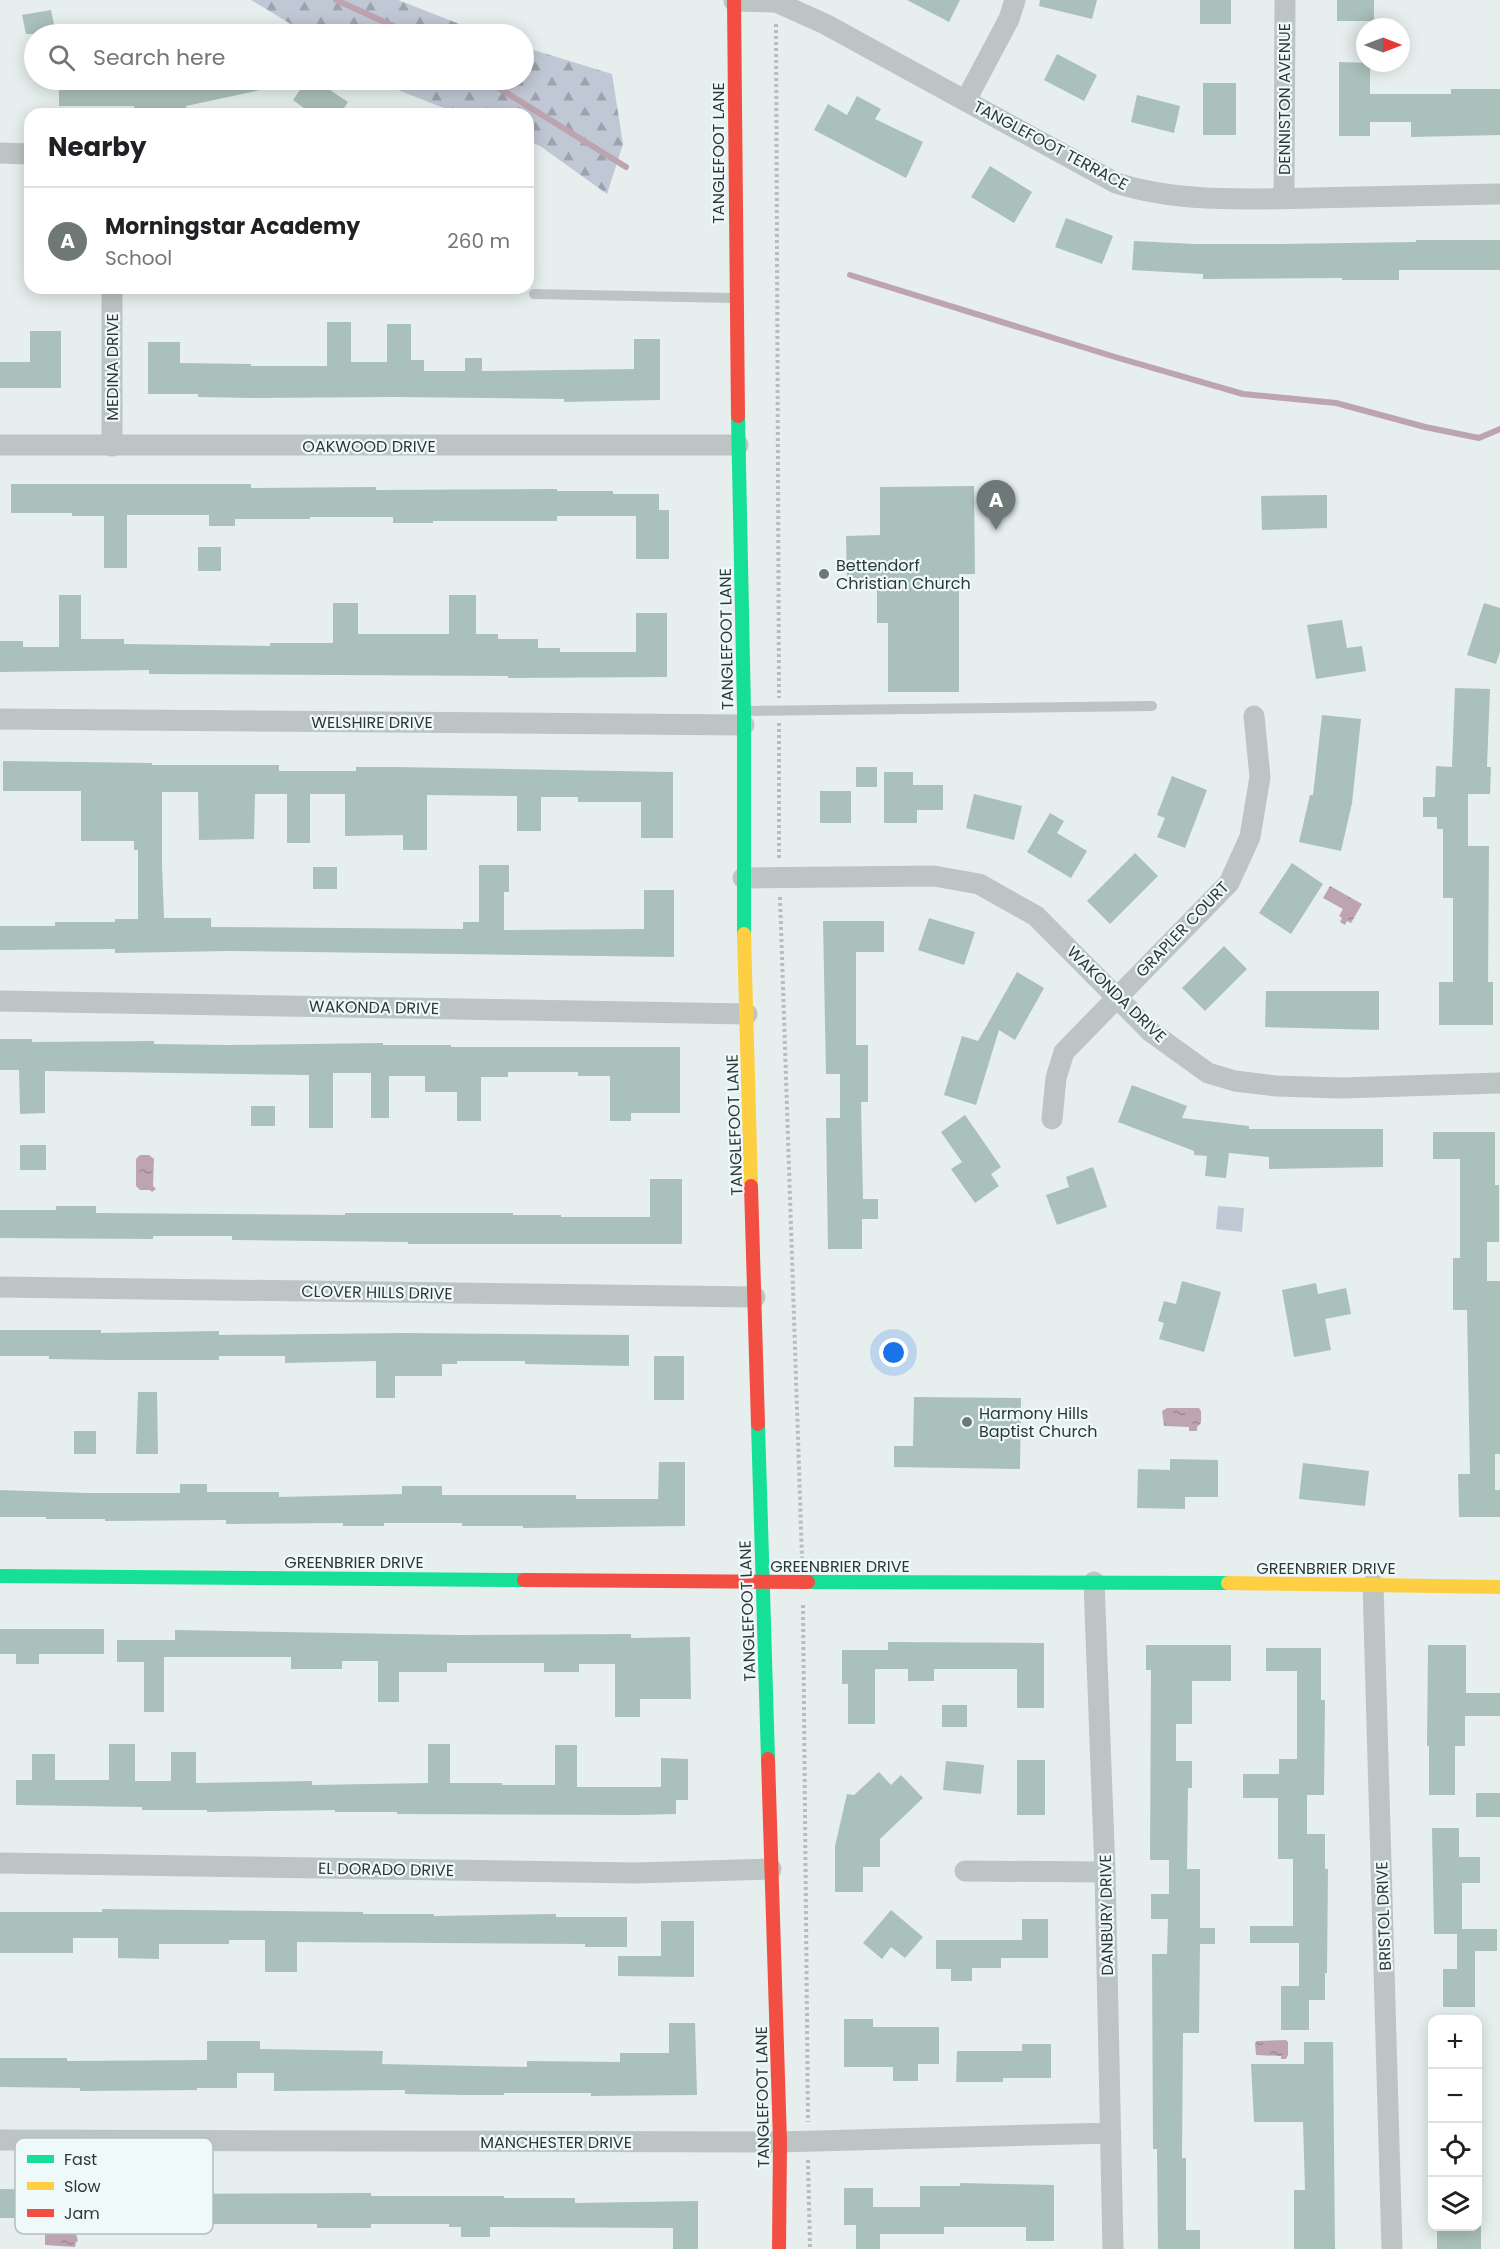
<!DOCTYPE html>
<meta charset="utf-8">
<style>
body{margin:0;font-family:Poppins,sans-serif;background:#f2f2f2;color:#202124}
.controls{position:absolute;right:18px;bottom:18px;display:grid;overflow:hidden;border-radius:12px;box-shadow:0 3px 15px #0003}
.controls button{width:54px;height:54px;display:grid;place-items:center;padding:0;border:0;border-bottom:2px solid #e0e0e0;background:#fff;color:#202124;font:30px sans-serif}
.compass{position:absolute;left:1356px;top:18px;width:54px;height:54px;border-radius:50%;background:#fff;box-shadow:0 3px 15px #0003;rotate:90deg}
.you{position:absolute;left:894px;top:1353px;width:21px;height:21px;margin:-15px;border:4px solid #fff;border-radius:50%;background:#1a73e8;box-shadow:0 0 0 9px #1a73e833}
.badge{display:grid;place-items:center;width:39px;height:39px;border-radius:50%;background:#6d7877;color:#fff;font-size:20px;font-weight:700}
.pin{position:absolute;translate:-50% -50px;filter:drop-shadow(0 2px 3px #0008)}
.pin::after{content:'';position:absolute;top:32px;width:21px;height:18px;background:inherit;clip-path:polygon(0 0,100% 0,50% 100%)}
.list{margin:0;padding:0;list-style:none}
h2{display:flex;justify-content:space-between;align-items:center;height:78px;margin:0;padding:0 24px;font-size:26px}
h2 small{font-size:20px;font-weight:400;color:#757577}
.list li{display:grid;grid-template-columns:39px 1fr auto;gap:18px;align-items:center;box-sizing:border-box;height:108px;padding:0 24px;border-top:2px solid #e0e0e0}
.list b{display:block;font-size:22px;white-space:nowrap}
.list p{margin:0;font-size:20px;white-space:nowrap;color:#757577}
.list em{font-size:20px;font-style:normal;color:#757577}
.icon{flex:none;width:33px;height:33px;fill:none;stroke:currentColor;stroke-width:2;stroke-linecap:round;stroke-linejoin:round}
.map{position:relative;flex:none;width:1500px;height:2249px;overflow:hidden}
.search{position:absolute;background:#fff;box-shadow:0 3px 15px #0003;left:24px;top:24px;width:510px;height:66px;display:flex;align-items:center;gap:15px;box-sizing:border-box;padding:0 21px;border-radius:33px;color:#757577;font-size:22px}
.panel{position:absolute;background:#fff;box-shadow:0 3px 15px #0003;left:24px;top:108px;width:510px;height:186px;border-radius:18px}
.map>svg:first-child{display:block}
.forest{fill:url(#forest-firs)}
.garden{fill:#c1c8d5}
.water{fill:url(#water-ripples)}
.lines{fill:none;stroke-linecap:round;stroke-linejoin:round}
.stream{stroke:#bea4b1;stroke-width:6}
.building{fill:#aac0bb}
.path{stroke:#b6bebe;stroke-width:4;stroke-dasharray:3 3;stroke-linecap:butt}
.lane{stroke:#bcc5c4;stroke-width:10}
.street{stroke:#bcc5c4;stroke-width:21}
.fast{stroke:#16e098;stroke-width:14}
.slow{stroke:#ffcf43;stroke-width:14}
.jam{stroke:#f24e42;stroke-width:14}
.poi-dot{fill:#6d7877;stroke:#eff9fa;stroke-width:2}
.labels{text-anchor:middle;stroke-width:4.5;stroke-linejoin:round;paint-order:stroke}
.street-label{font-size:16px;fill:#2c3937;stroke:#eff9fa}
.poi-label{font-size:16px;fill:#2c3937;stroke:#eff9fa;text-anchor:start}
.key{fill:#eff9fa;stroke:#b4bfc0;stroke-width:1.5}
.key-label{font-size:16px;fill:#2c3937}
</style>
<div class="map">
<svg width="1500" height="2249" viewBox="0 0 1500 2249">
<defs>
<pattern id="forest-firs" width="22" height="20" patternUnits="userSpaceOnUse" patternTransform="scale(1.5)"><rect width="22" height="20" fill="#c1c8d5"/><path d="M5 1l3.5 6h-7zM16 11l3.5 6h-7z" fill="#9da3ae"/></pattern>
<pattern id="water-ripples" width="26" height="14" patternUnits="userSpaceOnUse" patternTransform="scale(1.5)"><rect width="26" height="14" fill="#bea4b1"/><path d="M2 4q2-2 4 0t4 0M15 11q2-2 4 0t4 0" fill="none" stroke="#9b8791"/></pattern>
</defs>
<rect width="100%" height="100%" fill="#e6eeee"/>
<!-- forest -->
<path class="forest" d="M251,0H398L485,34H307Z
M524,47L612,74L623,144L607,194L540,146L528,141V114H459L393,88L379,80H524Z"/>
<!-- garden -->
<path class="garden" d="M1218,1206L1244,1208L1242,1232L1216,1229Z"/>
<!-- water -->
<path class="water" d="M1330,886L1362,904L1351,923L1347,921L1345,925L1340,922L1342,918L1339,916L1343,909L1323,898Z
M140,1155H149L154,1159L153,1186L156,1189L152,1192L150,1190H140L136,1186V1159Z
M1167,1408H1199L1201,1411V1423L1197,1427V1431H1189V1427L1164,1426L1162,1411Z
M1286,2040L1288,2042V2055L1286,2059H1281V2056L1256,2055L1255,2043L1257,2041Z
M45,2229L75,2231L78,2241L76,2242L75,2247L45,2245Z"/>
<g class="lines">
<!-- stream -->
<path class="stream" d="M336,0L411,34
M486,80L626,167
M850,275L1115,357L1243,394L1336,403L1425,427L1479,438L1500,429"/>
</g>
<!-- building -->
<path class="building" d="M907,0H960L949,22Z
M1040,0H1097L1092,19L1039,6Z
M1200,0H1231V24H1200Z
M1337,0H1374V21H1337Z
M51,10L56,34H26L22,15Z
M1057,54L1097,75L1084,101L1044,80Z
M1339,62L1370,63V94H1451V89H1500V135L1411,137V122H1370V136H1339Z
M59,80H273L274,87L186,106V109H134V106H59Z
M307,80H315L348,102L340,114H312L293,100Z
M1203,83H1236V135H1203Z
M1137,95L1180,106L1174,133L1131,122Z
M857,96L881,109L875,119L923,142L906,178L814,130L828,104L847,115Z
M990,166L1032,192L1014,223L971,197Z
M1066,218L1113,236L1102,264L1055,247Z
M1416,240H1500V270H1399V280H1342V278L1203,279V274L1132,270L1134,241L1195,244H1280L1416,242Z
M327,322H351V362H387V324H411V360H424V371H465V358H482V371L634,369V339H660V400L564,402V399L394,397L250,398L198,397V394H148V342H180V363L251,364V366H327Z
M30,331H61V388H0V362H30Z
M11,484H251V488L376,487V490L557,489V491H613V494H659V510H669V559H636V516H557V521H433V523H393V517H310V519H235V526H209V515H127V568H104V516H72V513H11Z
M974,486L975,574H959V692H888V623H877V581H847L846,536L880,535V487Z
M1327,495V528L1262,530L1261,496Z
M198,547H221V571H198Z
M59,595H81V639H124V644L270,646V643H333V603H358V634H449V595H476V634H498V639H538V648H560V652H636V613H667V677L508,678V676L149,674V670L0,672V641H23V647H59Z
M1484,603L1500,608V652L1496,664L1467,655Z
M1342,620L1347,648L1362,646L1366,671L1316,679L1307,625Z
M1455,688L1490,689L1487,767H1491L1490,794H1468V846H1489L1488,982H1493V1025H1439V982H1453V898H1443V829H1437V817H1423V797H1435L1436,766L1452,767Z
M1322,715L1361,719L1352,803L1341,851L1299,842L1310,795H1313Z
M3,761L152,763V765H279V771H356V767H395L673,772V838H641V802H578V797H541V831H517V796L427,795V850H403V835L345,836V794H310V843H287V794H255L254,839L199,840L198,792H162V864L164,918H211V927L463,929V922H479V865H509V892H504V930L644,929V890H674V957L229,951L115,953V949L0,950V926H55V922H115V919H138V850H134V841H81V791H3Z
M856,767H877V787H856Z
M884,772H913V785H943V810H917V823H884Z
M1172,776L1207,790L1185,848L1157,837L1165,818L1157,815Z
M820,791H851V823H820Z
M974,794L1022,806L1014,840L966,828Z
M1050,813L1064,821L1057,833L1087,851L1071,878L1027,852Z
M1135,853L1158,876L1110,924L1087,901Z
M1292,863L1323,884L1291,934L1259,913Z
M313,867H337V889H313Z
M929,918L975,932L964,965L918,950Z
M823,921H884V952H856V1045H868V1102H861L863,1199H878V1219H862V1249H828L826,1118H840V1074H826Z
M1224,946L1247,969L1205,1011L1182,988Z
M1017,972L1044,988L1015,1040L999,1030L976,1105L944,1095L962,1036L978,1041Z
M1266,991H1379V1030L1265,1027Z
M0,1039H32V1042L154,1041V1044L227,1045L383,1043V1045H451V1047H680V1113H631V1121H610V1076H578V1072H508V1077H481V1121H457V1092H425V1076H389V1118H371V1073H333V1128H309V1075L45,1071V1113L20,1114L19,1070H0Z
M1132,1085L1187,1106L1182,1118L1249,1126V1129H1383V1167L1269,1169V1157L1229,1153L1226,1178L1205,1176L1207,1156L1194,1155V1151L1118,1122Z
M251,1106H275V1126H251Z
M965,1115L1001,1167L991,1174L999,1186L975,1203L951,1169L962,1162L941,1132Z
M1433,1132H1495V1185H1499V1242H1487V1281H1500V1454H1495V1490H1500V1517H1459L1458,1474H1470L1467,1310H1453V1258H1460V1159H1433Z
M20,1145H46V1170H20Z
M1093,1167L1107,1207L1057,1225L1046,1195L1069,1187L1066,1177Z
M650,1179H682V1244H408V1242L232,1240V1236H153V1239L0,1238V1210H56V1206H96V1213L345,1215V1213H513V1215H561V1217H650Z
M1182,1281L1221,1292L1204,1352L1159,1339L1164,1323L1158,1321L1164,1301L1176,1304Z
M1316,1283L1318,1294L1346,1288L1351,1314L1325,1319L1331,1350L1294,1357L1282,1290Z
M0,1330H101V1333L219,1331V1335L406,1333L629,1335V1366L525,1364V1361H457V1364H442V1376H395V1398H376V1361L285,1363V1356H219V1360H110L49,1359V1356H0Z
M654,1356H684V1400H654Z
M138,1392H157L158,1454H136Z
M914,1397L1021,1398L1020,1469L894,1467V1446H913Z
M74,1431H96V1454H74Z
M1170,1459L1218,1460V1497H1185V1509L1137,1508L1138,1469L1170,1470Z
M659,1462H685V1526L523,1528V1526H462V1523H384V1526H343V1523L226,1524V1520L105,1521V1519H46V1517H0V1490L86,1493H180V1484H207V1492H279V1497L402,1494V1486H442V1495H576V1499H658Z
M1303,1463L1369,1471L1365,1506L1299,1499Z
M0,1629H104V1654H39V1664H16V1654H0Z
M175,1630L459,1635L631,1634V1638L690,1637L691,1699H640V1717H615V1664H579V1672H544V1663H447V1672H399V1702H378V1661H342V1669H291V1657H164V1712H144V1662H117V1640H175Z
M888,1642L1044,1643V1708H1017V1669H934V1681H908V1669H875V1724H848V1684H842V1650H888Z
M1146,1645H1231V1681H1192V1724H1176V1761H1192V1788H1188L1187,1869H1200V1928H1215V1944H1200L1199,2033H1183L1182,2158H1186V2230H1200V2249H1158L1157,2149H1153L1152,1954H1167L1168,1919H1151V1894H1169V1860H1150L1151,1670H1146Z
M1428,1645H1466V1693H1500V1716H1465V1746H1455V1795H1429V1746H1427Z
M1266,1648H1321V1700H1325L1324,1795H1307V1834H1325V1869H1328L1327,1973H1325V2000H1309V2030H1281V1986H1299V1943H1250V1926H1293V1859H1278V1798H1243V1774H1279V1759H1297V1671H1266Z
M942,1705H967V1727H942Z
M109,1744H135V1781H171V1752H196V1783L312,1781V1785L428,1783V1744H450V1783H502V1785H555V1745H577V1787H661V1758L688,1759V1800H676V1814L636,1815L397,1814V1812H335V1810L207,1812V1810H142V1807L16,1805V1780H32V1754H55V1780H109Z
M1017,1760H1045V1815H1017Z
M946,1761L984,1765L981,1794L943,1790Z
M879,1772L891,1785L901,1775L923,1798L880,1839V1867H863V1892H835V1846L847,1794L854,1795Z
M1476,1793H1500V1817H1476Z
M1432,1828H1459V1857H1480V1883H1462V1929H1497V1951H1475V2007H1443V1969H1457V1934H1434Z
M102,1909L363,1912V1914H434V1916L556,1914V1917H627V1947H585V1944L297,1942V1972H265V1940H229V1944H159V1959L118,1958V1938H73V1953H0V1912H102Z
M891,1910L923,1937L905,1958L891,1947L882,1959L863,1943Z
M1022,1919H1048V1958H1001V1968H972V1981H951V1969H936V1940H1022Z
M661,1921H694V1977L618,1976V1956H661Z
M844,2019H873V2027H939V2064H918V2081H893V2067H844Z
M669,2023H695L697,2095L591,2096V2093H504V2095H463L405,2094V2090L274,2091V2073H237V2088H197V2090L80,2091V2088L0,2087V2058H67V2061L207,2060V2041H260V2049L383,2051L382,2064L527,2067V2061L620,2062V2053H669Z
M1304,2042H1333L1335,2249H1294V2190H1305L1303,2122H1254L1251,2064H1304Z
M1022,2044H1051V2078H1003V2082H956L957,2051H1022Z
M960,2183L1054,2185V2241H1026V2227H944V2234H880V2249H856V2225H844V2188H873V2207H920V2186H960Z
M0,2189L153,2191V2194L371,2193V2196H504V2198H575V2203L698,2201V2249H673V2228L490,2227V2237H461V2227H449V2224H371V2228H317V2224H164V2221H37V2218H0Z
M1437,2226H1481V2249H1437Z"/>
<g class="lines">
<!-- path -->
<path class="path" d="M776,24L779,698
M779,723V860
M780,897L802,1558
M803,1605L808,2122
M808,2160L810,2249"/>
<!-- lane -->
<path class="lane" d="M534,294L734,298
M745,711L1152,706"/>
<!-- street -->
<path class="street" d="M734,1L776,2L825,24L1116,183C1179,203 1246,199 1312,198C1374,197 1437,195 1500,194
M966,100L1009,19L1015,0
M0,153L30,154
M1284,198L1285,0
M0,445H738
M112,446V288
M0,719L744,725
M743,878L934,876L979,884L1036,916L1151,1032L1208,1073L1235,1081L1276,1086L1341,1088L1500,1083
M0,1001L747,1014
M1052,1119L1056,1078L1064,1052L1229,883L1250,837L1260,777L1254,716
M0,1287L755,1297
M1094,1582L1105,1872L1113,2249
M1373,1584L1392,2249
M0,1863L636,1873L771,1869
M965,1871L1105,1872
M0,2140L780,2142L1111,2133"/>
<!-- fast -->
<path class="fast" d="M738,416L744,711V934
M758,1424L768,1759
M0,1576L524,1580
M808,1582L1228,1583"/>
<!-- slow -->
<path class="slow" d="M744,934L751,1186
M1228,1583L1500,1587"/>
<!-- jam -->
<path class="jam" d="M734,0L738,416
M751,1186L758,1424
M524,1580L808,1582
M768,1759L780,2142L779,2249"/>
</g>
<!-- markers -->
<g class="poi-dot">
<circle cx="824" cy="574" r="6"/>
<circle cx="967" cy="1422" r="6"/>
</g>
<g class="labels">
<!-- street labels -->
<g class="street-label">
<text transform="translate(1284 99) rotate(-90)" y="6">DENNISTON AVENUE</text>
<text transform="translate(1051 145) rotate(28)" y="6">TANGLEFOOT TERRACE</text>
<text transform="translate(718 153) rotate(-90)" y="6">TANGLEFOOT LANE</text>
<text transform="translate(112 367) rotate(-90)" y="6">MEDINA DRIVE</text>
<text x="369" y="452">OAKWOOD DRIVE</text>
<text transform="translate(726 639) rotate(-91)" y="6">TANGLEFOOT LANE</text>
<text x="372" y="728">WELSHIRE DRIVE</text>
<text transform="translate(1182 929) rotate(-46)" y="6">GRAPLER COURT</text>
<text transform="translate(1117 994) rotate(44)" y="6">WAKONDA DRIVE</text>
<text transform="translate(374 1007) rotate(1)" y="6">WAKONDA DRIVE</text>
<text transform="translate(734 1125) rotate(-92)" y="6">TANGLEFOOT LANE</text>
<text transform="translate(377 1292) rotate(1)" y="6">CLOVER HILLS DRIVE</text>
<text x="354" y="1568">GREENBRIER DRIVE</text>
<text x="840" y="1572">GREENBRIER DRIVE</text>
<text x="1326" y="1574">GREENBRIER DRIVE</text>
<text transform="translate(747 1611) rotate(-92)" y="6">TANGLEFOOT LANE</text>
<text transform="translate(386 1869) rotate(1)" y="6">EL DORADO DRIVE</text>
<text transform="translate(1106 1915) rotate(-91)" y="6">DANBURY DRIVE</text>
<text transform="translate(1383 1916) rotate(-92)" y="6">BRISTOL DRIVE</text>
<text transform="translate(762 2097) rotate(-91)" y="6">TANGLEFOOT LANE</text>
<text x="556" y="2148">MANCHESTER DRIVE</text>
</g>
<!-- poi labels -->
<g class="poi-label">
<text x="836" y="571">Bettendorf<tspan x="836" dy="18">Christian Church</tspan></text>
<text x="979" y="1419">Harmony Hills<tspan x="979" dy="18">Baptist Church</tspan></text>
</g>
</g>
<!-- legend -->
<rect x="15" y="2138" width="198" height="96" rx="9" class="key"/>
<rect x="27" y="2155" width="27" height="8" fill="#16e098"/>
<rect x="27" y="2182" width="27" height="8" fill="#ffcf43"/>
<rect x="27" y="2209" width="27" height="8" fill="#f24e42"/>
<g class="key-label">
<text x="64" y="2165">Fast</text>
<text x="64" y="2192">Slow</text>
<text x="64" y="2219">Jam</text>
</g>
</svg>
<div class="controls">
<button>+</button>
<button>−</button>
<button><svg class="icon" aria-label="locate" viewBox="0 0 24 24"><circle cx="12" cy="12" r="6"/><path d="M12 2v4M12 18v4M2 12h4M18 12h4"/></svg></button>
<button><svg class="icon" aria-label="layers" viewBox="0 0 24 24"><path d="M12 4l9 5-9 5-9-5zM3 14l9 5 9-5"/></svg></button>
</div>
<svg class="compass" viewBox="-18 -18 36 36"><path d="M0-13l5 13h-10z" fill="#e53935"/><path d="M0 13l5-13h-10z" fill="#757577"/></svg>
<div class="you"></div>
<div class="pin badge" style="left:996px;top:530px">A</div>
<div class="search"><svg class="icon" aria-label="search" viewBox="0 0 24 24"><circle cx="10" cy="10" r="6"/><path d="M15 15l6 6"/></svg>Search here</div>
<section class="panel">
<h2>Nearby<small></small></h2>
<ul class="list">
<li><span class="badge">A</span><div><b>Morningstar Academy</b><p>School</p></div><em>260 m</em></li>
</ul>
</section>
</div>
